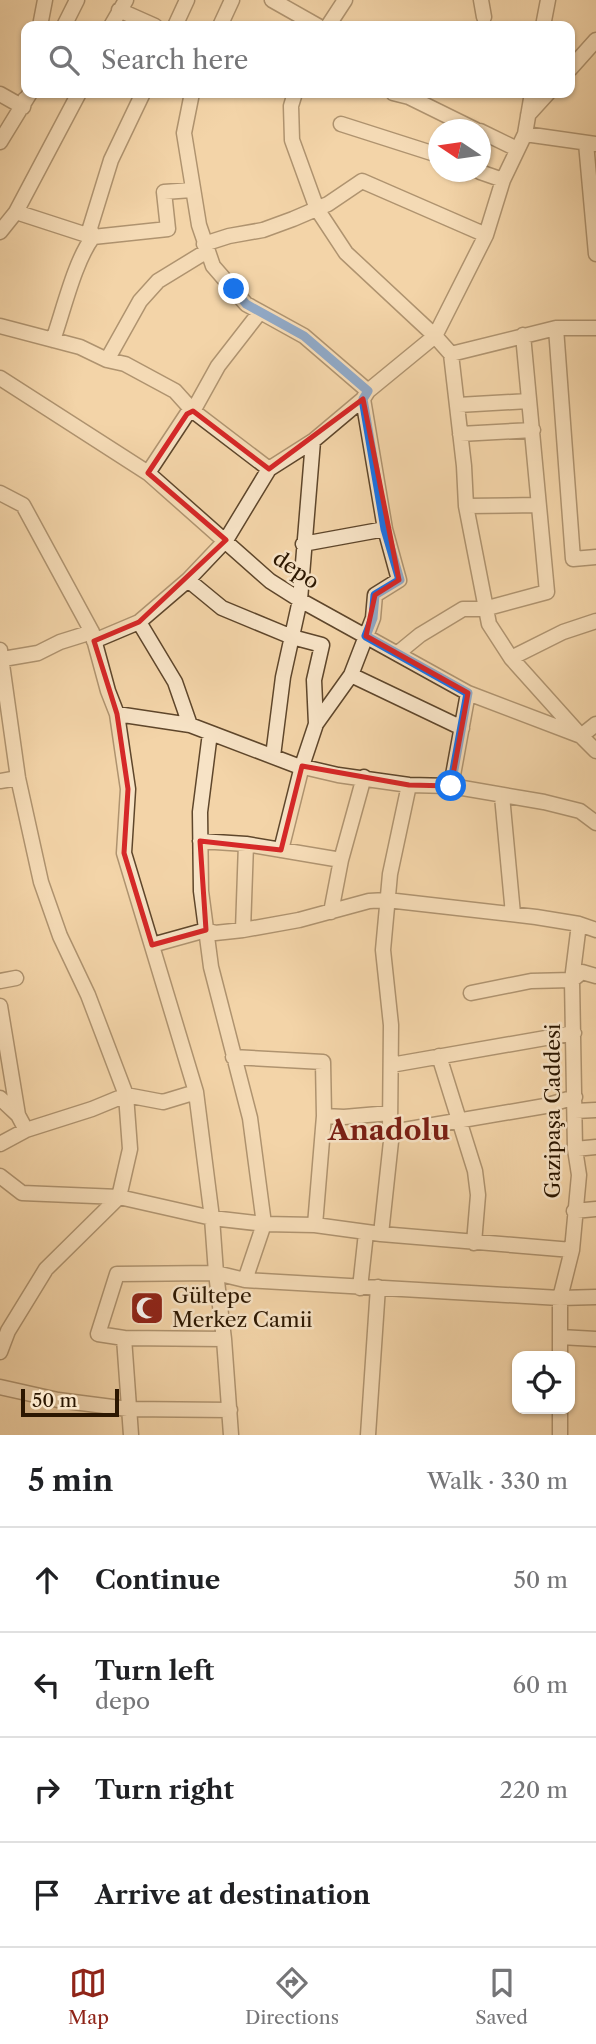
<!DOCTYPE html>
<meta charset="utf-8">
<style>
body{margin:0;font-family:"Libre Caslon Text",serif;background:#f2f2f2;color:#202124}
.controls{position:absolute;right:21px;bottom:21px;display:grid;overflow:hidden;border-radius:14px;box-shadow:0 2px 5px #0004}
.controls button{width:63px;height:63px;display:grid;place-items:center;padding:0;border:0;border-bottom:2px solid #e0e0e0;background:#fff;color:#202124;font:35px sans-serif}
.compass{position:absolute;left:428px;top:119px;width:63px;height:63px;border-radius:50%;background:#fff;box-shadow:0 2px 5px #0004;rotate:283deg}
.scale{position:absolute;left:21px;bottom:18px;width:98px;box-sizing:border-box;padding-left:7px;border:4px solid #2c1701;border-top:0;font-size:19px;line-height:24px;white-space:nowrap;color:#2c1701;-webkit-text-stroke:5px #f7e3c6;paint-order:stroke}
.stop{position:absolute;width:21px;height:21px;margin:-16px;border:5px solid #1a73e8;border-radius:50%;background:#fff}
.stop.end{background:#1a73e8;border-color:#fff;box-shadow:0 2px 7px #0008}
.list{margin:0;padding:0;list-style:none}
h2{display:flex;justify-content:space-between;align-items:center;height:91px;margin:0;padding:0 28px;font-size:30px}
h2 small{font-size:23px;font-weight:400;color:#757577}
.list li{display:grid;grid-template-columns:46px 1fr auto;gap:21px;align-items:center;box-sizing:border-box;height:105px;padding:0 28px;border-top:2px solid #e0e0e0}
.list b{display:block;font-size:26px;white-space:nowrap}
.list p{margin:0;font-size:23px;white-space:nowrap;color:#757577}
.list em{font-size:23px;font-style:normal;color:#757577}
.icon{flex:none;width:38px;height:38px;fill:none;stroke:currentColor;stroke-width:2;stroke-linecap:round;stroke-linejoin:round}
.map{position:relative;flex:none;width:596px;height:1435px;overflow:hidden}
.search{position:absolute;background:#fff;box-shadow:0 2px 5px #0004;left:21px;right:21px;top:21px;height:77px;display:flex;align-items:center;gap:18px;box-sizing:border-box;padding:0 24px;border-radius:14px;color:#757577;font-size:26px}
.sheet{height:511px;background:#fff}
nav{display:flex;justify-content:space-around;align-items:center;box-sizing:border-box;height:98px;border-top:2px solid #e0e0e0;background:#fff;font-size:19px;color:#757577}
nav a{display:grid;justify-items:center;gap:4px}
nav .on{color:#8f2418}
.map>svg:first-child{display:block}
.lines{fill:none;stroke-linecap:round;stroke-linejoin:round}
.minor-casing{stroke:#5e462b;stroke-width:17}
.minor{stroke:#f7e3c6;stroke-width:14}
.route{stroke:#1a73e8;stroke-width:9}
.marked{fill:none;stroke:#d62828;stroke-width:5;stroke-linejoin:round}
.labels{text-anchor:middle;stroke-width:5;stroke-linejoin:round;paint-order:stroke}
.street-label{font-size:21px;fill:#2c1701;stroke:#f7e3c6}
.poi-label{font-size:21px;fill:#2c1701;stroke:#f7e3c6;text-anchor:start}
.district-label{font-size:28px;font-weight:bold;fill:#7a1f14;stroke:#f7e3c6}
</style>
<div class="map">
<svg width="596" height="1435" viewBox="0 0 596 1435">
<rect width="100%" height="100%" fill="#f3d4a8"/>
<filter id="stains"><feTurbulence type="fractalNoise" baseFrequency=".00286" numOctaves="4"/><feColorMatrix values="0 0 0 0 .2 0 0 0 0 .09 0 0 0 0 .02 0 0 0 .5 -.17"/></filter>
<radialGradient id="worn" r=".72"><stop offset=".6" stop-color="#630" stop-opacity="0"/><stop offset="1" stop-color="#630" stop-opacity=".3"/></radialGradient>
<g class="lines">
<!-- minor casing -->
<g class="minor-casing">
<path id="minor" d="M272,0L318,26
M481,0L484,17
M119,10L155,26
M40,26L45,0
M64,26L77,0
M111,26L126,0
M175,26L187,0
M220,26L232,0
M328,26L345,0
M543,26L548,0
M570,69L596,40
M192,93L184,133L199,225L213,266L246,304L304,336L368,391
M295,93L291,106L292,140L317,209L346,253L435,336L451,354L464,466L466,506L489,624L511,658L581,736L596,724
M393,93L409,97L476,130
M0,94L23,107L25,99
M528,115L548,93
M341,124L438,155
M480,131L517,149
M525,134L532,93
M0,142L30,93
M586,143L596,254
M480,172L503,180
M16,212L93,237L168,229L164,192L192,190
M0,232L16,212L79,93
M204,244L229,236L263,230L293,219L328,204L362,181L486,235
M0,326L80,347L107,360L125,364L175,391L193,411L269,469
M556,328L573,559L596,557
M53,340C63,312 75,260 93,237L90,228L111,160L143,93
M451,354L556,328H596
M107,360L140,301L158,281L207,251
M0,378L148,473L270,581L300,600L468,693L581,736L596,751
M458,405L529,401
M460,434L533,430
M148,473L187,414L193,411L218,366L260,312
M0,493L23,505L92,632L108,691L117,714L128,789L124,853L196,1092L212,1218L216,1273L224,1339L231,1435
M466,506L537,505
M303,544L385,529
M188,580L222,608L292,637L322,645L314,680L316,724L302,766L281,850
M139,622L175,682L190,725
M94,641L139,622L188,580L226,540L269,469L313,441L363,399L368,391L435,336L486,235L503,180L525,134L596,144
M0,650L18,778L41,882L60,936L88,995L126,1095L130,1149L119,1197L22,1193L0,1176
M398,653L420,635L463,609H484L547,592L523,335
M511,658L563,632L596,621
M3,659L38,653L60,642L92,632
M351,675L462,728
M117,714L190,725L295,765L338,775L409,785L451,786L544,802L580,811L596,823
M316,724L351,675L373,618L375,595L399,580L385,529L363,399
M273,756L283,677L300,600L313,441
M0,781L18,778
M451,786L468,693
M502,796L513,914
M200,841L246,844L341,860L331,912
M341,860L364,777
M243,930L246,844
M152,945L206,930L215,933L243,930L299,920L369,901L387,900L536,917L579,924
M0,981L16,978
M471,993L531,981L572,980L582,972L596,976
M0,1006L18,1115L26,1130
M439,1056L475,1171L478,1195L474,1243
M233,1057L323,1062L324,1116L315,1225
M391,1065L574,1033
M0,1098L18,1115
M575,1111L596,1110
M324,1116L344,1117L390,1113
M392,1132L545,1106L575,1097
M0,1144L26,1130L92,1109L126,1095L163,1102L196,1092
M575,1149L596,1147
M574,1211L596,1209
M381,1234L392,1132L390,1129L391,1025L383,950L390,874L409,785
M245,1280L560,1298L596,1297
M360,1288L366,1233
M560,1337L596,1339
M124,1338L98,1334L117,1274L216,1273L245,1280L264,1224L250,1118L211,967L201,891L200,812L210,733
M0,1352L8,1331L46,1269L119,1197L212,1218L264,1224L315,1225L381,1234L572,1250
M560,1356V1298L572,1250L579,1175L575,1149L572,980L579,924L596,930
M0,1387L58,1400L128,1409L230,1410
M131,1435L124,1338L224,1339
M368,1435L378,1287
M560,1435V1409"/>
</g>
<!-- minor -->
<use href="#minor" class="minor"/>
</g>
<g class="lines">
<!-- route -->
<path class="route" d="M234,289L246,304L304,336L368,391L363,399L385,529L400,580L375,595L373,618L366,636L468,693L451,786"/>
</g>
<!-- marked area -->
<path d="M0 0H596V1435H0ZM363,399L399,580L375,595L366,636L468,693L451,786L409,785L302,766L281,850L200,841L206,930L152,945L124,853L128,789L117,714L94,641L139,622L226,540L148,473L187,414L193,411L269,469Z" fill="#f3d4a8" fill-opacity=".55" fill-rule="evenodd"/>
<path class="marked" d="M363,399L399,580L375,595L366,636L468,693L451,786L409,785L302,766L281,850L200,841L206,930L152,945L124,853L128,789L117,714L94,641L139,622L226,540L148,473L187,414L193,411L269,469Z"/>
<!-- icons -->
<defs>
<g id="mosque-square" transform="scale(1.75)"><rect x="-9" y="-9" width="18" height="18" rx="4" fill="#8f2418" stroke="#f7e3c6"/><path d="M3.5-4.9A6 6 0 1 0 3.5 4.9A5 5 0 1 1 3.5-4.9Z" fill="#fff"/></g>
</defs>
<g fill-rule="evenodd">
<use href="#mosque-square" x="147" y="1308"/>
</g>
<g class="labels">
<!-- street labels -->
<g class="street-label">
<text transform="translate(296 570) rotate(34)" y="7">depo</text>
<text transform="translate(553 1111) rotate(-90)" y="7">Gazipaşa Caddesi</text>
</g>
<!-- poi labels -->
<g class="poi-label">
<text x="172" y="1303">Gültepe<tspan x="172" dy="24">Merkez Camii</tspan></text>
</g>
<!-- district labels -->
<g class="district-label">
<text x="389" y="1140">Anadolu</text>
</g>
</g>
<rect width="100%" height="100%" filter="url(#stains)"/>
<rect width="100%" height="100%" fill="url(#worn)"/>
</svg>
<div class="controls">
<button><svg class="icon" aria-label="locate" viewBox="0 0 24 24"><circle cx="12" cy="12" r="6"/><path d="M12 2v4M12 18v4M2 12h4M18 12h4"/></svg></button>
</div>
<svg class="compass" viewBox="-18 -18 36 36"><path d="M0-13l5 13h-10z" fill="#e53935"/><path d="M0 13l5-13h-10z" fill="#757577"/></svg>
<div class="scale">50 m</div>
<div class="stop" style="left:451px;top:786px"></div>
<div class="stop end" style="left:234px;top:289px"></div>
<div class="search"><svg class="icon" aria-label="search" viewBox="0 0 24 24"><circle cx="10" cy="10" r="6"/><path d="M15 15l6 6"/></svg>Search here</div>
</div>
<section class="sheet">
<h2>5 min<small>Walk · 330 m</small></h2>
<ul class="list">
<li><svg class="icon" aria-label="ahead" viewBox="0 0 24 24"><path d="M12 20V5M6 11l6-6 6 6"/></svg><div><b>Continue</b></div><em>50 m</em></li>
<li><svg class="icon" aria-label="left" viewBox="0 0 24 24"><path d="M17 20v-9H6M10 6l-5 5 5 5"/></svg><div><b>Turn left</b><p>depo</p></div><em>60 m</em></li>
<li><svg class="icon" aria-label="right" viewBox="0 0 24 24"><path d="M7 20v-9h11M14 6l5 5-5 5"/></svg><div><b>Turn right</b></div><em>220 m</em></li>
<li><svg class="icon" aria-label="arrive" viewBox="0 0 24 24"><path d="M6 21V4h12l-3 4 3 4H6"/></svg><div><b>Arrive at destination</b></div></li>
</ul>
</section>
<nav>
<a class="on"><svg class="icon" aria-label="map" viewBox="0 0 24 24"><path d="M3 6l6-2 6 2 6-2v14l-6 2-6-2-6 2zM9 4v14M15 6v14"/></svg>Map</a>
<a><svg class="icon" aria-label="directions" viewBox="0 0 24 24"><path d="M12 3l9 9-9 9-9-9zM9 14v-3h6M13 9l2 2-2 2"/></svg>Directions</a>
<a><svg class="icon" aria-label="saved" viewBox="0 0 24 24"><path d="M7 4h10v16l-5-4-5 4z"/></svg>Saved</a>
</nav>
